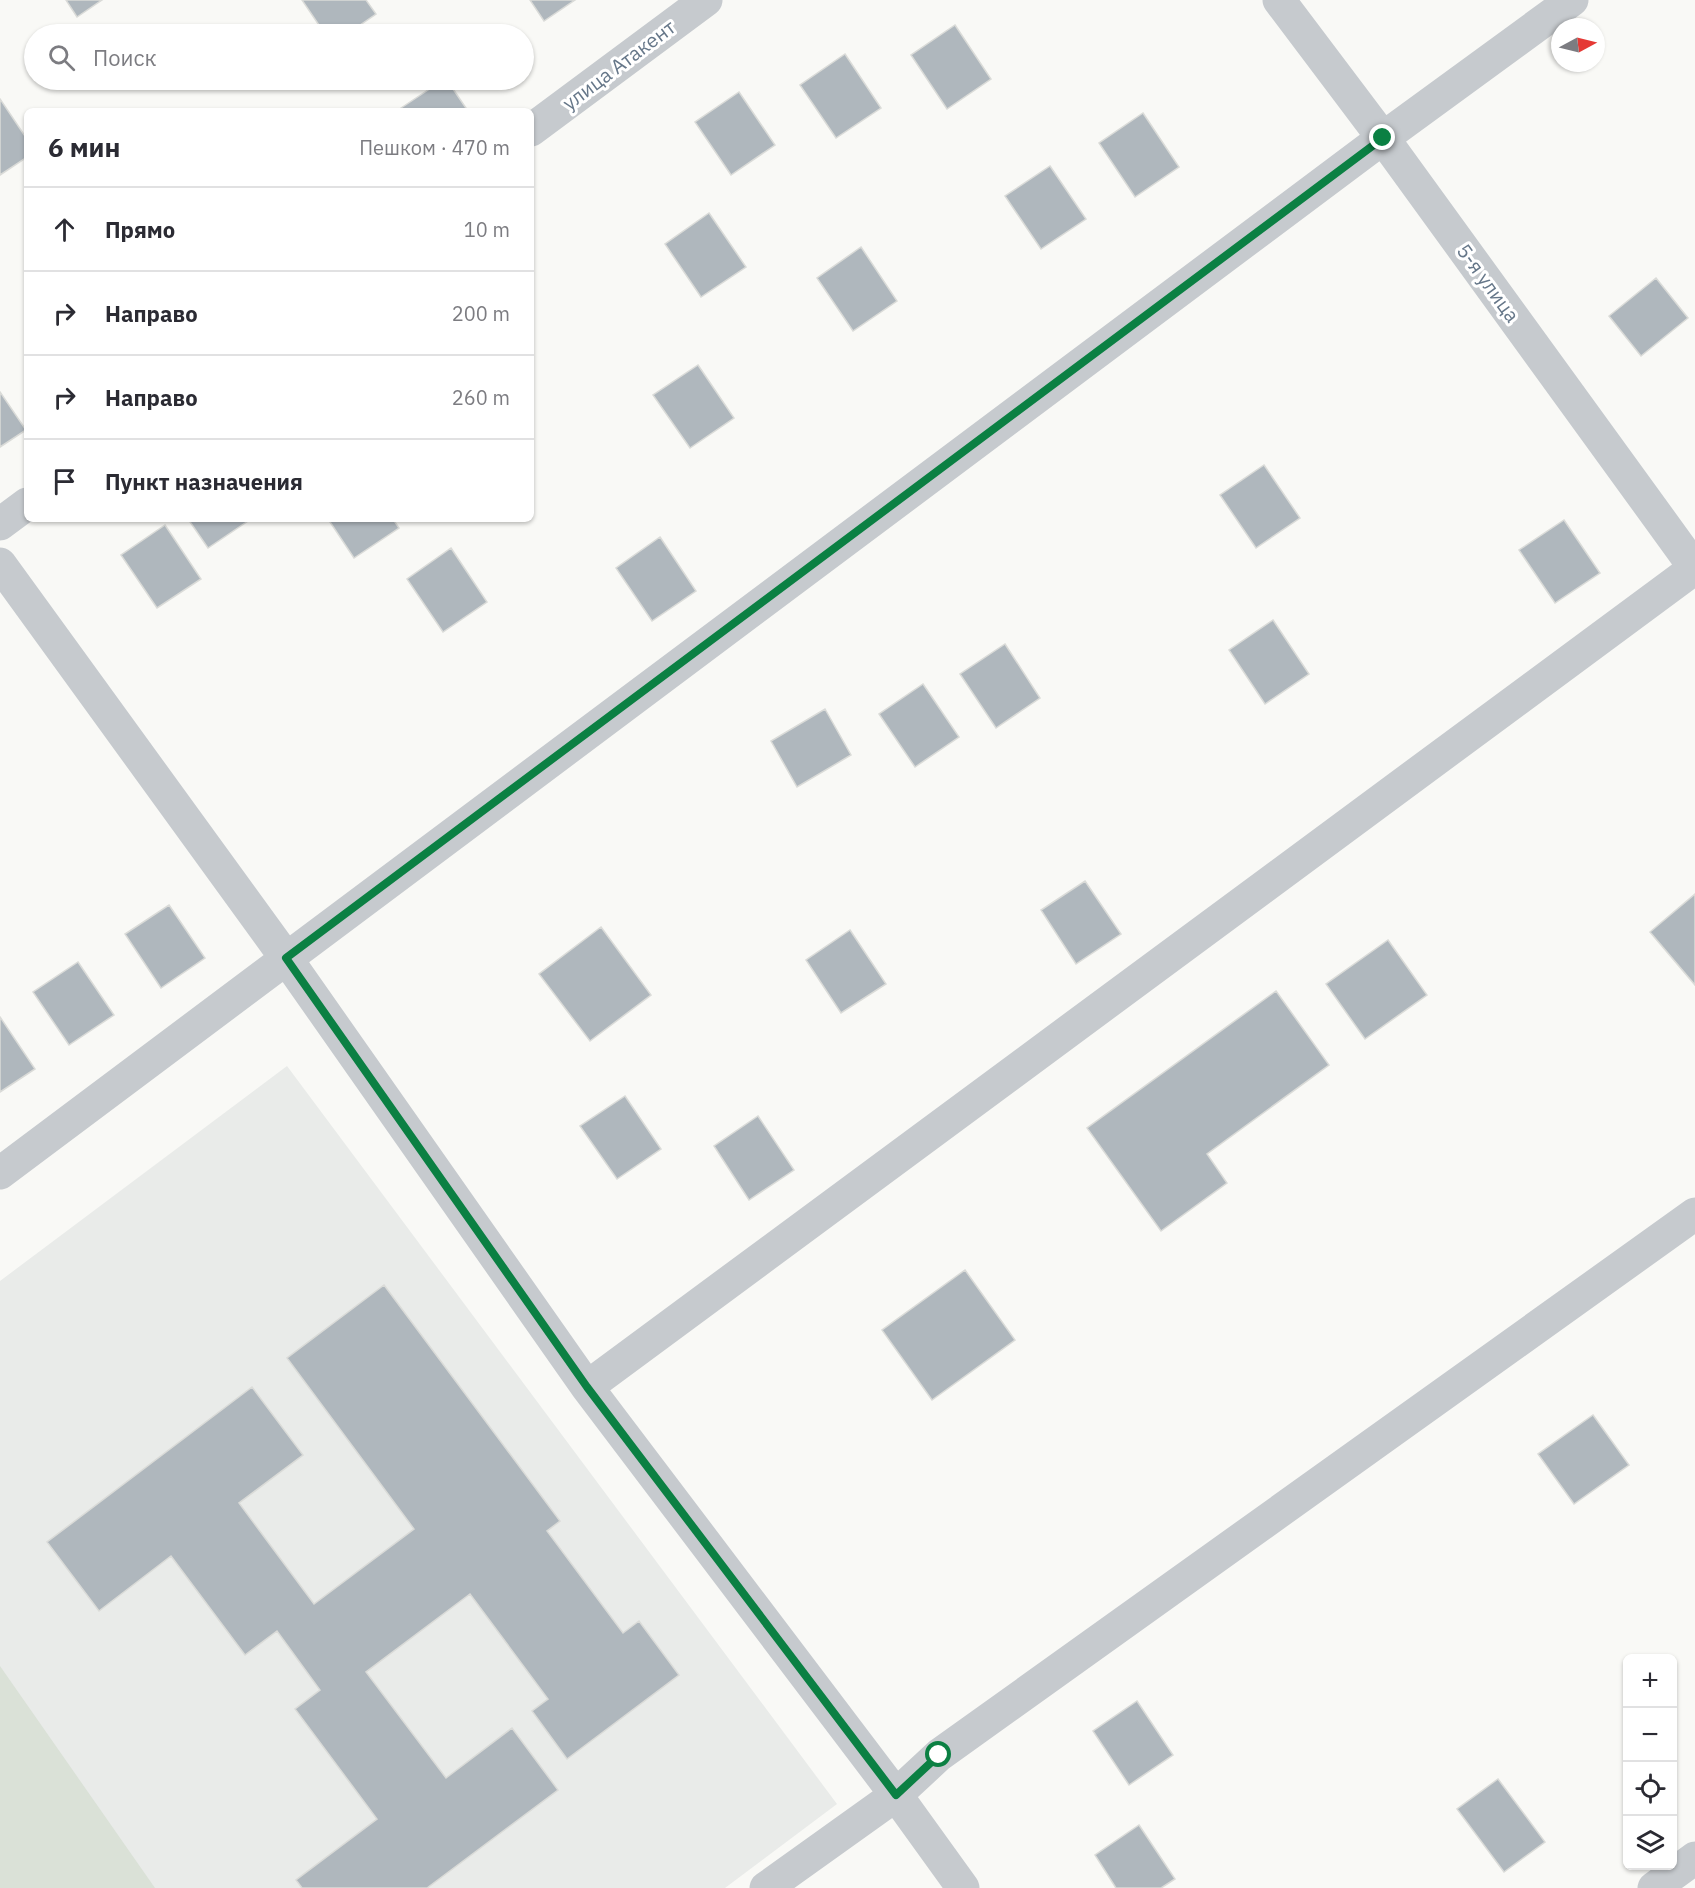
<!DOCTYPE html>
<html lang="ru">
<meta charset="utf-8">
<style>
body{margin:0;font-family:"IBM Plex Sans",sans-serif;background:#f7f7f7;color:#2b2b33}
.controls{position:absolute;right:18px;bottom:18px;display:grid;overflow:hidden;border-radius:9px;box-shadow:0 2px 4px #0004}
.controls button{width:54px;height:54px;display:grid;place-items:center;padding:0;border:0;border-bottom:2px solid #e1e1e2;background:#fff;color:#2b2b33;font:30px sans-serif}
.compass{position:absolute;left:1551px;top:18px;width:54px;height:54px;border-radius:50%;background:#fff;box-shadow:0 2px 4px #0004;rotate:83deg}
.stop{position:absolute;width:18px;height:18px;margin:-14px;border:4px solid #0b8043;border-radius:50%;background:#fff}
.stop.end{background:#0b8043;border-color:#fff;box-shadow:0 2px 6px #0008}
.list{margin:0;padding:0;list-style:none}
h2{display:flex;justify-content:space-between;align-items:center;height:78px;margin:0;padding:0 24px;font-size:26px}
h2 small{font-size:20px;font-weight:400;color:#7c7c81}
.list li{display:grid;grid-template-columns:39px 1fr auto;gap:18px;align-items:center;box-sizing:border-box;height:84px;padding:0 24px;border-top:2px solid #e1e1e2}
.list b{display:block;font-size:22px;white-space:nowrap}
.list em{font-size:20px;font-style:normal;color:#7c7c81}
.icon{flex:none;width:33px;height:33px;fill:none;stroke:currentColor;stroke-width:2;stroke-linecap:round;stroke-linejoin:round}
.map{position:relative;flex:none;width:1695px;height:1888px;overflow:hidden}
.search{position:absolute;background:#fff;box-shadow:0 2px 4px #0004;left:24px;top:24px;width:510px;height:66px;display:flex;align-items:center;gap:15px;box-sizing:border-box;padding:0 21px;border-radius:33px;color:#7c7c81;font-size:22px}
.panel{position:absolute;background:#fff;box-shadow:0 2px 4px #0004;left:24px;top:108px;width:510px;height:414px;border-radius:9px}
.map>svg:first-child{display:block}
.built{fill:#e9ebe9}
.green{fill:#dae1d7}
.building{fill:#afb7bd;stroke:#dadbd8;stroke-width:1.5}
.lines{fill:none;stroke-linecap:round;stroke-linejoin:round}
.minor{stroke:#c6cace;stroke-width:33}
.route{stroke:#0b8043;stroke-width:8}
.labels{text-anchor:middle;stroke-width:6;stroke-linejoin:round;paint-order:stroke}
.street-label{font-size:20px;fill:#667789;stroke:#fff}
</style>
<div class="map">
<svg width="1695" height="1888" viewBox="0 0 1695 1888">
<rect width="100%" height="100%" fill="#f9f9f6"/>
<!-- built -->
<path class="built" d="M287,1066L837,1804L725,1888H0V1281Z"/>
<!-- green -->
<path class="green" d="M0,1666L155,1888H0Z"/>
<!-- building -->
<path class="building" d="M66,0H102L77,17Z
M302,0H366L376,14L347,34H325Z
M530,0H575L544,21Z
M955,25L991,79L947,109L911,55Z
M845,54L881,108L836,138L800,85Z
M443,80H447L468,111H404L401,108Z
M739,92L775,145L731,175L695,122Z
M0,99L27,139V157L0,175Z
M1143,113L1179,167L1135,197L1099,143Z
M1050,166L1086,219L1041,249L1005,196Z
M709,213L746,267L701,297L665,244Z
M861,247L897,301L853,331L817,278Z
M1656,278L1688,318L1641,356L1609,316Z
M698,365L734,418L690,448L653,395Z
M0,392L26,430L0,447Z
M1264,465L1300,518L1256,548L1220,495Z
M188,519H251L208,548Z
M328,519H393L399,528L354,558Z
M1564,520L1600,573L1555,603L1519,550Z
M165,525L201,579L157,608L121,555Z
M660,537L696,591L652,621L616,568Z
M451,548L487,602L443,632L407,579Z
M1273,620L1309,674L1265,704L1229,650Z
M1005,644L1040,698L996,728L960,674Z
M923,684L959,737L915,767L879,714Z
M825,709L851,755L797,787L771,741Z
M1085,881L1121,934L1076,964L1041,910Z
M1695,894V985L1650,932Z
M169,905L205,958L161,988L125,934Z
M601,927L651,995L590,1041L539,974Z
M850,930L886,984L841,1013L806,960Z
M1388,940L1427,995L1365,1039L1326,984Z
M78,962L114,1015L69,1045L33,992Z
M1276,991L1329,1065L1207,1154L1227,1183L1161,1231L1087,1128Z
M0,1017L35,1069L0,1092Z
M625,1096L661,1149L617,1179L580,1126Z
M758,1116L794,1170L749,1200L714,1146Z
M965,1270L1015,1340L932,1400L882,1330Z
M384,1285L560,1521L547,1531L623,1633L639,1621L679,1675L567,1759L532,1711L548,1699L470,1594L366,1672L446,1778L512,1728L558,1790L427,1888H302L296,1880L377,1819L295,1709L320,1690L277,1631L245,1655L171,1556L99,1611L47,1542L252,1387L303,1455L239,1503L314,1604L414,1529L287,1358Z
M1593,1415L1629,1465L1574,1504L1538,1454Z
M1137,1701L1173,1755L1129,1785L1093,1731Z
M1498,1779L1545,1842L1504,1872L1457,1809Z
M1139,1825L1175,1879L1161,1888H1116L1095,1855Z"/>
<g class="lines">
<!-- minor -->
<path class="minor" d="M1279,0L1383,138L1695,568
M531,130L706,0
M0,524L27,504
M0,564L286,958L587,1387L896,1795L963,1888
M0,1173L1383,138L1572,0
M587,1387L1695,568
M766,1888L896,1795L939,1755L1695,1214
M1654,1888L1695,1858"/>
</g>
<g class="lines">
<!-- route -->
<path class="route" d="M939,1755L896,1795L587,1387L286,958L1383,138"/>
</g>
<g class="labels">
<!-- street labels -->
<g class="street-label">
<text transform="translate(619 65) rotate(-37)" y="7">улица Атакент</text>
<text transform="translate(1488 283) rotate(54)" y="7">5-я улица</text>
</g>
</g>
</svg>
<div class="controls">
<button>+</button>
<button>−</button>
<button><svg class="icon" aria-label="locate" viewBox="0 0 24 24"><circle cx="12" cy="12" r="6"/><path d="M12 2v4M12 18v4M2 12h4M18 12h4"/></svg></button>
<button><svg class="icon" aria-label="layers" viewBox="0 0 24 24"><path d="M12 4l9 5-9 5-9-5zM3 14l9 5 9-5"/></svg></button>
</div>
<svg class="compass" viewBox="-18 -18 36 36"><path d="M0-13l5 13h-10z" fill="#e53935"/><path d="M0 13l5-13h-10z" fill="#7c7c81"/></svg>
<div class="stop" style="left:939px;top:1755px"></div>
<div class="stop end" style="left:1383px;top:138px"></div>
<div class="search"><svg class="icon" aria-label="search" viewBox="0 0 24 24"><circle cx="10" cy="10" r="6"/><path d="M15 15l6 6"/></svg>Поиск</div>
<section class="panel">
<h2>6 мин<small>Пешком · 470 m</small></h2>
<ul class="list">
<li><svg class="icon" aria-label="ahead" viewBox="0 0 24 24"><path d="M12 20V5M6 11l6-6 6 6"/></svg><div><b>Прямо</b></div><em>10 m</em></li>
<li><svg class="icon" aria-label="right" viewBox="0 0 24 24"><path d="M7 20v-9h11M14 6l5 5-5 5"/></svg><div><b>Направо</b></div><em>200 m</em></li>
<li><svg class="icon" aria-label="right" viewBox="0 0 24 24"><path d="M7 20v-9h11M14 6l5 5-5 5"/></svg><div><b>Направо</b></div><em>260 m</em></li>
<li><svg class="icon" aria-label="arrive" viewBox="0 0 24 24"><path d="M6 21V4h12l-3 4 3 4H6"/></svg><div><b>Пункт назначения</b></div></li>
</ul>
</section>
</div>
